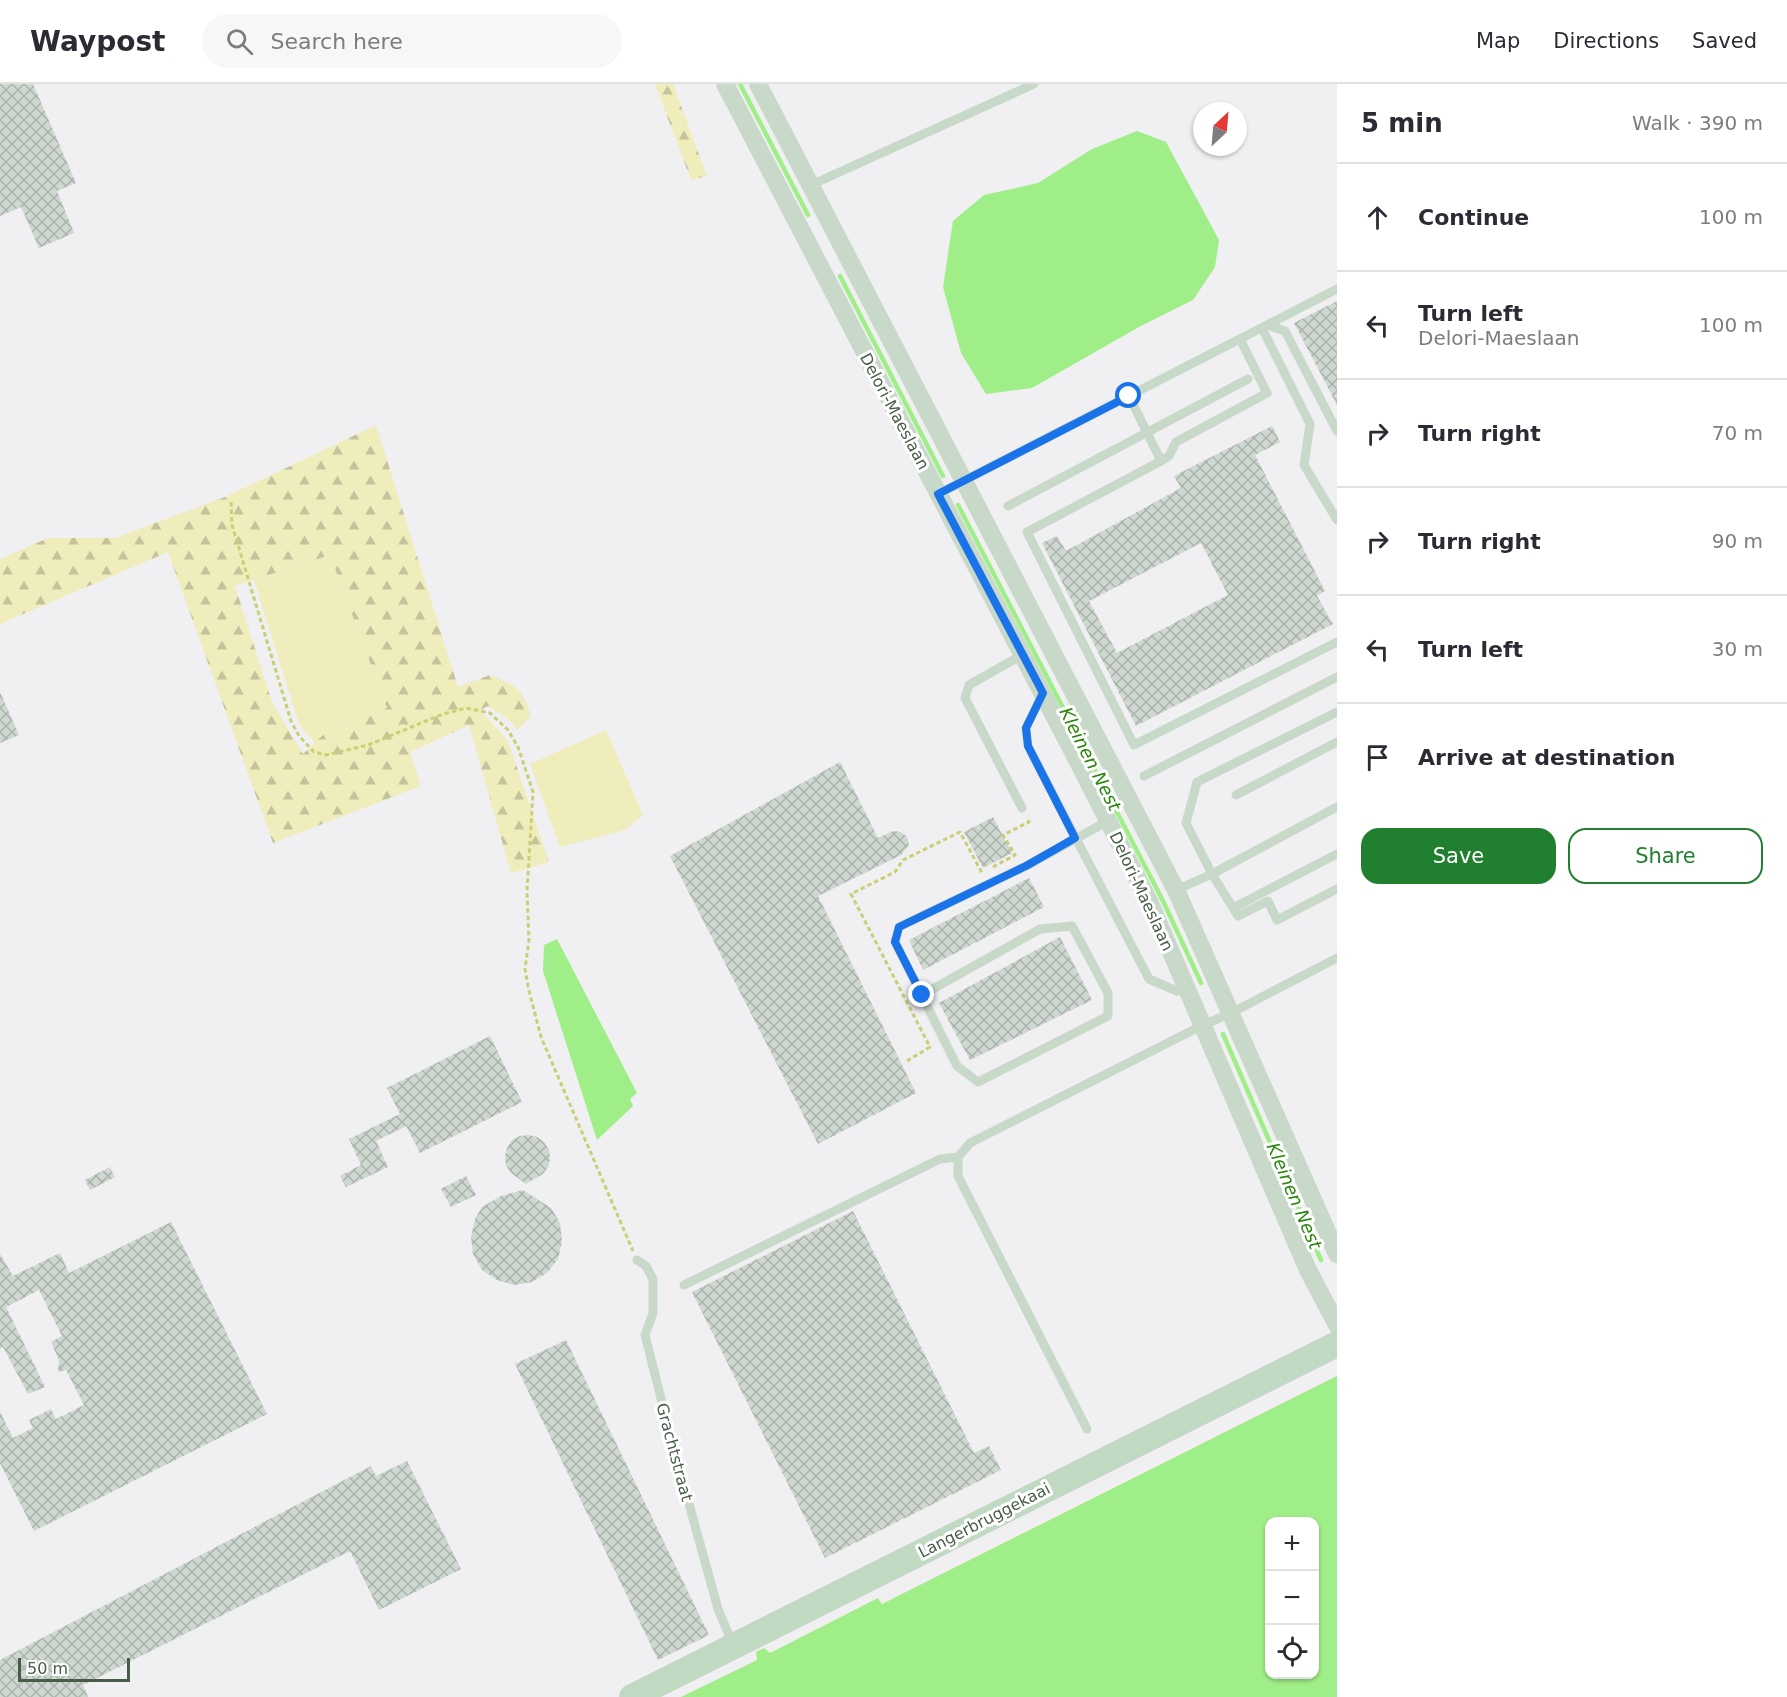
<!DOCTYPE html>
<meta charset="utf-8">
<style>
body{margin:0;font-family:"DejaVu Sans",sans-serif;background:#f7f7f7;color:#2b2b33}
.controls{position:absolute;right:18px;bottom:18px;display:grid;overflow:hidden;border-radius:12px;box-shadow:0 2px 4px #0004}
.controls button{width:54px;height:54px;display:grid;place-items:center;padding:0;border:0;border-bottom:2px solid #e1e1e2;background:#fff;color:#2b2b33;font:30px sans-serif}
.compass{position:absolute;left:1193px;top:18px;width:54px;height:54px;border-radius:50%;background:#fff;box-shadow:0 2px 4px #0004;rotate:26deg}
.scale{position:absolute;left:18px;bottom:15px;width:112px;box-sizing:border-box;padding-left:6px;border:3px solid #475d47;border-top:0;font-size:16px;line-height:21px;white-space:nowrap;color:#475d47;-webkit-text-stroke:4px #fff;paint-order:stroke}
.stop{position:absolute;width:18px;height:18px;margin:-14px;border:4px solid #1a73e8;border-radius:50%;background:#fff}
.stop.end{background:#1a73e8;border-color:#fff;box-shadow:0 2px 6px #0008}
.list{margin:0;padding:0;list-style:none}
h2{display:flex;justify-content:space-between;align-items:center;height:78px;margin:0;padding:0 24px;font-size:26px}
h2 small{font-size:20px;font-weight:400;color:#7c7c81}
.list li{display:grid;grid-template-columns:39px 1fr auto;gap:18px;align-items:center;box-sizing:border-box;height:108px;padding:0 24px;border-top:2px solid #e1e1e2}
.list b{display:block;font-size:22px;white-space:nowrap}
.list p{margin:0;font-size:20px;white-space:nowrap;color:#7c7c81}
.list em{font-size:20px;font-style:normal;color:#7c7c81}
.actions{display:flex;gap:12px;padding:18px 24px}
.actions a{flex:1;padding:14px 0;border:2px solid #217f30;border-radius:18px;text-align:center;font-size:21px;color:#217f30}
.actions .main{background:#217f30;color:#fff}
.icon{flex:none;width:33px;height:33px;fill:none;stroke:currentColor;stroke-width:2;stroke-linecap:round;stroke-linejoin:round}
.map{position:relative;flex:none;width:1337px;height:1613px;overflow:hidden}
header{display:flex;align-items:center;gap:36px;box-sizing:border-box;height:84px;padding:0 30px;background:#fff;border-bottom:2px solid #e1e1e2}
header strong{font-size:28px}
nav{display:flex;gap:33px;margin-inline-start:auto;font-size:21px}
.search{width:420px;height:54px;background:#f7f7f7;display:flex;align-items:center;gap:15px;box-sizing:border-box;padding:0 21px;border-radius:33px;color:#7c7c81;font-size:22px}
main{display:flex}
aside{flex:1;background:#fff}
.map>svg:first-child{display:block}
.grass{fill:#f0edbc}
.forest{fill:url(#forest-firs);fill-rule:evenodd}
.water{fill:#a0ee88;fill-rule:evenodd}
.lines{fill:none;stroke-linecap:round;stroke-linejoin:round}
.stream{stroke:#a0ee88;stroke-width:4.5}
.building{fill:url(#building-cross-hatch);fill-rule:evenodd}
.path{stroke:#c9cf73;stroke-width:3;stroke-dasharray:4.5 3;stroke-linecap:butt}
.lane{stroke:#c8d9c9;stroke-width:9}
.street{stroke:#c8d9c9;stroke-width:18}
.secondary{stroke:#c1d8c3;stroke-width:26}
.route{stroke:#1a73e8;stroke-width:8}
.labels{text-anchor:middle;stroke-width:6;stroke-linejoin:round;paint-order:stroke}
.street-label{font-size:16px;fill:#475d47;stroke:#fff}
.water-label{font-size:18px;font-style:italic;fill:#28870a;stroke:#fff}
</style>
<header>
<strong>Waypost</strong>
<div class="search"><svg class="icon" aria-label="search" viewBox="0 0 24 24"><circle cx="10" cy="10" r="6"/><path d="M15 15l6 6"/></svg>Search here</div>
<nav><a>Map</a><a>Directions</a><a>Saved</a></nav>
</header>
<main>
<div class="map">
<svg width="1337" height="1613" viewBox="0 0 1337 1613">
<defs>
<pattern id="forest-firs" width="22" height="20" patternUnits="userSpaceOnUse" patternTransform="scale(1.5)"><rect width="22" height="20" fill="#f0edbc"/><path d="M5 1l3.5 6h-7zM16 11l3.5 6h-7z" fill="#c4c39b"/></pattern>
<pattern id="building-cross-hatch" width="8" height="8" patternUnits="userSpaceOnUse" patternTransform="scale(1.5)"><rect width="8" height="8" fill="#ced7d0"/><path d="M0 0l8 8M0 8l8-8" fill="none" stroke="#a9b2ab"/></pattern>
</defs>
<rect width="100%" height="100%" fill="#f0eff2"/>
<!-- grass -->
<path class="grass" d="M330,471L387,624L324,650L315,659L299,640L254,496Z
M606,646L643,731L625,746L560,763L530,680Z"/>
<!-- forest -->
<path class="forest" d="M655,0H673L707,92L691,96Z
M376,341L458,603L490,591C516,601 523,605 531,632L517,646L507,634L488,622L480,626L508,657L549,778L511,789L469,641L410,668L421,702L273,759L168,468L0,540V475L48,454H115L225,413ZM330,471L387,624L324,650L303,670L272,618L235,502Z"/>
<!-- water -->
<path class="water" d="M1137,47L1166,58L1219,156L1215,183L1193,216L1139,243L1032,304L986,310L961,269L943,203L953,137L984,111L1038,99L1092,65Z
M557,855L637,1009L630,1015L633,1022L597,1056L543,887L544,861Z
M1337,1292V1613H681L757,1576L756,1568L764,1564L770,1569L878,1514L882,1520ZM1270,1438H1314V1590H1270Z"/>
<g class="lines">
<!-- stream -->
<path class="stream" d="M740,0L808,131
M840,192L943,392
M958,421L1164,819L1201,899
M1223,950L1321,1176"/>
</g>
<!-- building -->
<path class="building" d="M0,0H33L76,99L57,107L74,149L39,164L21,123L0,132Z
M1337,217V321L1294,239Z
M1272,342L1280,358L1255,371L1325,507L1317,512L1333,540L1136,642L1042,459L1057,452L1066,467L1181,404L1174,392ZM1201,459L1228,511L1117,569L1089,517Z
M0,608L19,651L0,659Z
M840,678L878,754L893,747L901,748L907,753L909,761L901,771L818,812L916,1009L818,1060L670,772Z
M993,733L1012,769L983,784L964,748Z
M1029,794L1044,823L923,886L909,856Z
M1060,853L1092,916L970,976L939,919Z
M490,952L522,1018L420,1069L406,1042L376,1057L388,1083L346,1103L340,1092L361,1081L349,1055L400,1030L387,1004Z
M529,1051L537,1053L544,1058L549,1066L550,1075L548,1083L543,1090L526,1100L511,1089L506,1081L505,1072L507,1064L512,1056L520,1052Z
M110,1083L115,1093L90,1106L85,1096Z
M466,1092L476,1111L451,1123L441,1105Z
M523,1106L551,1124L560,1139L562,1157L558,1175L547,1189L532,1198L514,1201L497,1196L482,1186L473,1170L471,1153L475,1135L482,1123L501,1112Z
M853,1127L974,1369L989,1362L1001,1386L825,1474L692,1208Z
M171,1138L267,1330L34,1447L0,1379V1328L13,1354L33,1344L29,1336L51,1325L56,1335L84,1321L66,1286L58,1288L59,1276L51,1258L62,1252L39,1206L6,1223L45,1303L28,1310L3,1263L0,1265V1170L13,1192L60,1169L69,1189Z
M566,1256L709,1551L658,1576L515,1280Z
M407,1377L461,1485L379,1526L350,1467L83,1601L88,1613H0V1576L371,1382L376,1392Z"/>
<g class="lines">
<!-- path -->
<path class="path" d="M231,418L232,441L291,637L299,652L314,668L326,671L368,661L443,630L466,624L490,629L508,646L518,663L533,708L527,807L529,856L525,885L529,907L541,953L633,1167
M993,783L1015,771L1003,751L1029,738L1027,734
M907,977L930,963L851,810L895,788L903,776L960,748L982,789"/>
<!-- lane -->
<path class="lane" d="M811,101L1034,0
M1267,241L1337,205
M1262,244L1310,340L1304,381L1337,436
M1129,312L1161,377L1027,448L1134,661L1337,558
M1161,377L1169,372L1176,358L1267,309L1240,255
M938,410L1267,241L1285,247L1337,347
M1008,422L1248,295
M1043,609L1026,644L1028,662L1149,895L1177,907L1187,905
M1337,628L1197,698L1186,739L1212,790L1238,832L1268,817L1277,836L1337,805
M1144,692L1337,593
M1236,711L1337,658
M1022,724L965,614L969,601L1022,571
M1176,806L1212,790L1337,723
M1233,824L1337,770
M922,911L1040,845L1072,842L1108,909V932L978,998L957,982L895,858L899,843L1026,782L1108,737
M958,1073V1092L1087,1345
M637,1176L646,1182L653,1195V1229L645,1251L672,1358L718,1525L733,1561
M684,1201L940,1075L958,1073L970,1059L1203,941L1231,929L1337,874"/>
<!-- street -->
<path class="street" d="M725,0L1072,666L1149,817L1308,1186L1337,1241
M758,0L1176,806L1337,1170"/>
<!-- secondary -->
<path class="secondary" d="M632,1613L1337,1260"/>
</g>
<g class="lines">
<!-- route -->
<path class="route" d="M922,911L895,858L899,843L1026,782L1075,754L1028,662L1026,644L1043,609L938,410L1129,312"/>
</g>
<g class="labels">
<!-- street labels -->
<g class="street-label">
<text transform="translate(895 327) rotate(62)" y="6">Delori-Maeslaan</text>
<text transform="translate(1142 807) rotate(65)" y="6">Delori-Maeslaan</text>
<text transform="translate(675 1368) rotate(75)" y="6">Grachtstraat</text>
<text transform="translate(984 1436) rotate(-27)" y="6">Langerbruggekaai</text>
</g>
<!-- water labels -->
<g class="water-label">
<text transform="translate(1090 675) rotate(63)" y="6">Kleinen Nest</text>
<text transform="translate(1294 1112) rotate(67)" y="6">Kleinen Nest</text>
</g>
</g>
</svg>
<div class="controls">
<button>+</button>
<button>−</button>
<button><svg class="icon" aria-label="locate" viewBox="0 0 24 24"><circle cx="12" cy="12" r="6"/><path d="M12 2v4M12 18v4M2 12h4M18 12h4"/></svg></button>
</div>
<svg class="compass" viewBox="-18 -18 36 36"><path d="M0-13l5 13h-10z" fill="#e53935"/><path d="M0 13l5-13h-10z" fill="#7c7c81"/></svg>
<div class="scale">50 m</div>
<div class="stop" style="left:1129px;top:312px"></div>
<div class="stop end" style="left:922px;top:911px"></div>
</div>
<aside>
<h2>5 min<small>Walk · 390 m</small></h2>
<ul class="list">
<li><svg class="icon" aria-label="ahead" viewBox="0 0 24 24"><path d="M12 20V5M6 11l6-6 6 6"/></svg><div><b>Continue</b></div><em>100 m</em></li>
<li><svg class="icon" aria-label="left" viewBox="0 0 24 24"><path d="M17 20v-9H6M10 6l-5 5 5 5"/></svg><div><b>Turn left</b><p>Delori-Maeslaan</p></div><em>100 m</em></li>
<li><svg class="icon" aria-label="right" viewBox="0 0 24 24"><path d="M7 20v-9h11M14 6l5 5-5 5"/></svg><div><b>Turn right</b></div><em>70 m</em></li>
<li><svg class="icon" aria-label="right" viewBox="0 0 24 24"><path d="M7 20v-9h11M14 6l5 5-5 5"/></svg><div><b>Turn right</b></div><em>90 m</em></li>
<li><svg class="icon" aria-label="left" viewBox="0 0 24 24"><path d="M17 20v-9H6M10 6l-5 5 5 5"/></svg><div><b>Turn left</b></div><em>30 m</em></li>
<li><svg class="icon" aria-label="arrive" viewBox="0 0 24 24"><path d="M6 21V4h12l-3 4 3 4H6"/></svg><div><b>Arrive at destination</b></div></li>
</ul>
<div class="actions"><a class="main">Save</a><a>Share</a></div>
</aside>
</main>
